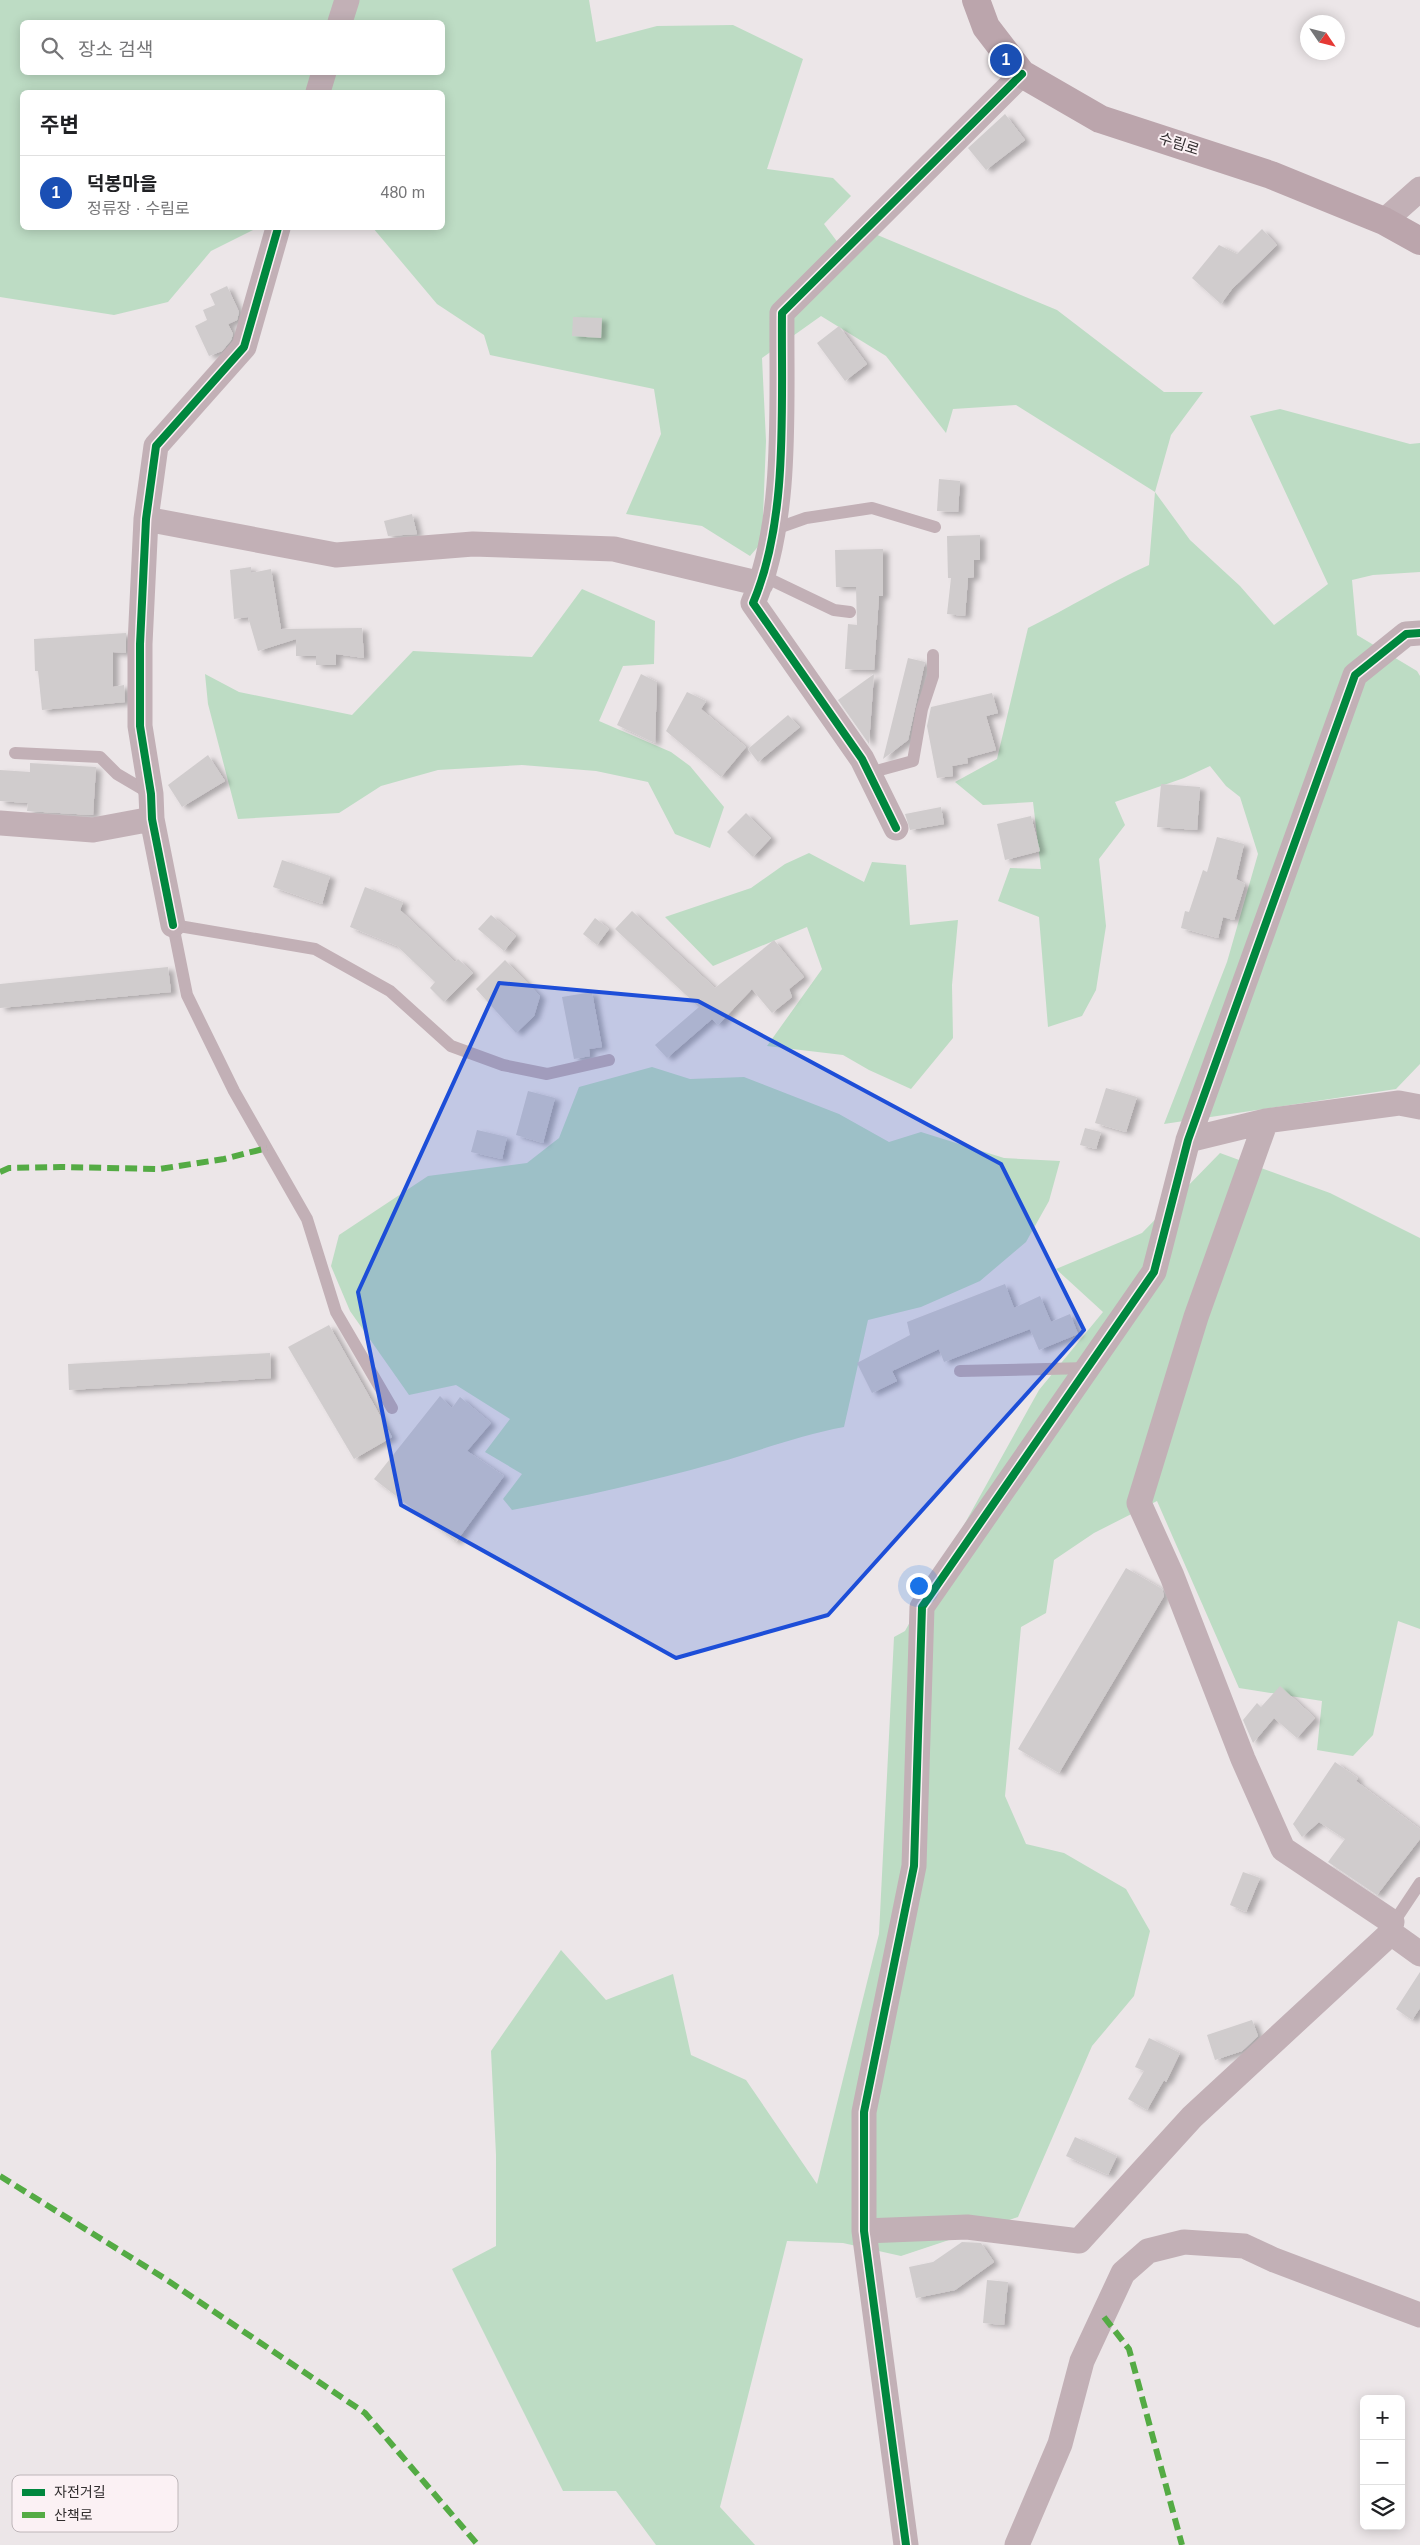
<!DOCTYPE html>
<html lang="ko">
<meta charset="utf-8">
<style>
body{margin:0;font-family:Arial,"Noto Sans KR",sans-serif;background:#f2f2f2;color:#202124}
.controls{position:absolute;right:15px;bottom:15px;display:grid;overflow:hidden;border-radius:8px;box-shadow:0 2px 12px #0003}
.controls button{width:45px;height:45px;display:grid;place-items:center;padding:0;border:0;border-bottom:1px solid #e0e0e0;background:#fff;color:#202124;font:25px sans-serif}
.compass{position:absolute;left:1300px;top:15px;width:45px;height:45px;border-radius:50%;background:#fff;box-shadow:0 2px 12px #0003;rotate:125deg}
.you{position:absolute;left:918px;top:1585px;width:18px;height:18px;margin:-12px;border:4px solid #fff;border-radius:50%;background:#1a73e8;box-shadow:0 0 0 8px #1a73e833}
.badge{display:grid;place-items:center;width:32px;height:32px;border-radius:50%;background:#7c3aed;color:#fff;font-size:16px;font-weight:700}
.pin{position:absolute;translate:-50% -50%;border:2px solid #fff;box-shadow:0 1px 5px #0006}
.list{margin:0;padding:0;list-style:none}
h2{display:flex;justify-content:space-between;align-items:center;height:65px;margin:0;padding:0 20px;font-size:21px}
h2 small{font-size:16px;font-weight:400;color:#757577}
.list li{display:grid;grid-template-columns:32px 1fr auto;gap:15px;align-items:center;box-sizing:border-box;height:75px;padding:0 20px;border-top:1px solid #e0e0e0}
.list b{display:block;font-size:19px;white-space:nowrap}
.list p{margin:0;font-size:16px;white-space:nowrap;color:#757577}
.list em{font-size:16px;font-style:normal;color:#757577}
.icon{flex:none;width:28px;height:28px;fill:none;stroke:currentColor;stroke-width:2;stroke-linecap:round;stroke-linejoin:round}
.map{position:relative;flex:none;width:1420px;height:2545px;overflow:hidden}
.search{position:absolute;background:#fff;box-shadow:0 2px 12px #0003;left:20px;top:20px;width:425px;height:55px;display:flex;align-items:center;gap:12px;box-sizing:border-box;padding:0 18px;border-radius:8px;color:#757577;font-size:19px}
.panel{position:absolute;background:#fff;box-shadow:0 2px 12px #0003;left:20px;top:90px;width:425px;height:140px;border-radius:8px}
.map>svg:first-child{display:block}
.green{fill:#bddcc4;fill-rule:evenodd}
.building{fill:#d0cccd;filter:url(#shadow)}
.lines{fill:none;stroke-linecap:round;stroke-linejoin:round}
.lane{stroke:#c2b0b6;stroke-width:12}
.street{stroke:#c2b0b6;stroke-width:25}
.secondary{stroke:#bba5ac;stroke-width:28}
.quiet{stroke:#54ab44;stroke-width:6;stroke-dasharray:12 6;stroke-linecap:butt}
.cycleway-casing{stroke:#fbf1f4;stroke-width:11}
.cycleway{stroke:#00873e;stroke-width:8}
.marked{fill:#1d4ed8;fill-opacity:0.2;stroke:#1d4ed8;stroke-width:4;stroke-linejoin:round}
.labels{text-anchor:middle;stroke-width:4;stroke-linejoin:round;paint-order:stroke}
.street-label{font-size:15px;fill:#312d2e;stroke:#fbf1f4}
.key{fill:#fbf1f4;stroke:#beb6b9;stroke-width:1}
.key-label{font-size:14px;fill:#312d2e}
</style>
<div class="map">
<svg width="1420" height="2545" viewBox="0 0 1420 2545">
<defs>
<filter id="shadow"><feDropShadow dx="5.5" dy="3" stdDeviation="2.5" flood-color="#0004"/></filter>
</defs>
<rect width="100%" height="100%" fill="#ece6e8"/>
<!-- green -->
<path class="green" d="M0,0H589L596,42L657,26L733,25L803,59L767,169L833,178L851,196L824,224L850,259L875,234L1057,310L1164,392H1203L1171,435L1155,492L1190,540L1240,586L1274,625L1328,584L1250,416L1280,409L1410,444L1420,443V572L1373,575L1352,580L1357,635L1417,671L1420,676V1064L1396,1089L1164,1124L1227,962L1258,854L1240,797L1226,786L1210,766L1184,778L1115,802L1125,825L1099,859L1106,926L1096,990L1082,1016L1048,1027L1039,917L998,901L1010,868L1041,869L1033,802L983,805L955,782L997,759L1028,628C1069,608 1107,584 1149,565L1155,492L1016,405L953,409L946,433L886,356L821,316L762,358L766,441L762,542L750,556L702,526L626,514L661,434L654,389L490,355L484,335L437,304L373,228H442V92H22V228H257L211,251L168,302L114,315L0,297ZM22,22H442V72H22Z
M582,589L655,621L654,664L623,666L599,721L671,752L690,766L724,807L710,848L675,834L648,782L596,771L522,765L438,770L381,786L339,813L238,819L208,704L205,674L239,692L352,715L413,651L532,657Z
M809,853L864,882L872,862L906,865L910,925L958,920L952,985L953,1038L911,1089L869,1070L843,1055L767,1046L822,969L807,927L713,966L665,917L751,888L785,864Z
M652,1067L690,1079L744,1077L839,1114L889,1142L921,1132L1004,1158L1060,1161L1049,1201L1026,1242L980,1281L921,1307L868,1320L844,1427C800,1435 759,1451 716,1463C649,1482 581,1497 512,1510L503,1499L522,1474L485,1452L510,1419L456,1385L409,1395L350,1311L331,1266L339,1235L428,1176L527,1163L559,1138L579,1087Z
M1220,1153L1330,1193L1420,1238V1629L1398,1621L1373,1735L1353,1756L1317,1750L1322,1701L1239,1688L1157,1501L1094,1533L1054,1560L1046,1613L1021,1627L1005,1796L1026,1844L1064,1853L1126,1889L1150,1931L1134,1996L1092,2046L1018,2217L901,2256L843,2243L787,2241L720,2507L755,2545H656L616,2491H563L452,2269L496,2246V2155L491,2051L561,1950L606,2000L673,1974L691,2055L746,2080L817,2184L879,1934L894,1637L905,1631L1039,1390L1103,1312L1056,1269L1142,1233Z"/>
<!-- building -->
<path class="building" d="M1005,114L1025,140L986,170L968,148Z
M1262,229L1277,245L1232,289L1221,304L1192,278L1219,245L1237,254Z
M227,286L239,312L237,320L228,324L233,334L231,340L222,351L209,356L195,326L207,320L203,310L215,305L210,294Z
M573,317L602,318L601,338L572,336Z
M839,326L867,364L845,381L817,343Z
M939,479L960,481L958,512L937,511Z
M412,514L417,534L388,536L384,521Z
M980,535V560H974V577L968,578L965,616L947,614L951,578H948L947,536Z
M883,549V596H879L874,670L845,669L848,624L857,625L856,587H836L835,550Z
M251,567V573L271,569L281,629L362,628L364,658L336,654V665H316V656H296V639L258,651L248,617L234,619L230,570Z
M126,633V653L113,652V687L124,685L125,702L42,710L38,671H35L34,639Z
M908,658L925,662L908,740L883,759Z
M641,674L657,682L655,743L617,725Z
M874,674L869,744L838,700Z
M687,692L706,701L701,709L746,747L721,777L666,731Z
M992,693L998,713L986,716L996,750L967,758L968,763L952,766L953,776L937,778L927,726L931,707Z
M788,715L800,727L758,762L748,749Z
M208,755L225,781L182,807L168,785Z
M30,763L96,767L93,815L27,811L28,803L0,801V770L30,772Z
M1161,784L1200,787L1197,830L1157,827Z
M941,807L944,824L910,830L905,814Z
M746,813L771,838L753,857L727,832Z
M1031,816L1040,851L1005,860L997,824Z
M1217,837L1244,844L1236,879L1245,884L1234,920L1223,917L1218,938L1181,928L1185,911L1189,912L1203,870L1207,872Z
M282,860L330,876L322,904L273,887Z
M365,887L403,902L400,910L455,962L458,959L473,973L444,1002L430,988L435,982L397,946L350,927Z
M632,911L715,988L774,940L804,977L789,989L792,997L772,1013L752,989L718,1025L712,1019L667,1058L655,1045L699,1007L615,929Z
M491,915L516,936L504,951L478,929Z
M595,918L609,929L597,945L583,934Z
M505,960L540,996L534,1016L516,1033L476,989Z
M168,967L171,992L0,1008V984Z
M592,992L602,1047L589,1049L590,1056L574,1059L562,997Z
M1106,1088L1137,1097L1126,1132L1095,1123Z
M528,1091L555,1098L543,1143L516,1135Z
M1085,1128L1101,1132L1096,1149L1080,1145Z
M477,1130L507,1137L502,1159L471,1152Z
M1005,1284L1014,1308L1040,1296L1051,1322L1070,1314L1078,1334L1039,1350L1030,1329L944,1362L939,1349L892,1371L897,1381L872,1393L857,1363L910,1335L907,1322Z
M329,1325L392,1437L354,1459L288,1347Z
M270,1353L271,1378L69,1390L68,1364Z
M440,1396L452,1408L460,1397L491,1423L467,1451L504,1476L456,1542L374,1479Z
M1126,1568L1162,1589L1164,1596L1059,1773L1018,1749Z
M1280,1686L1315,1718L1297,1738L1274,1718L1253,1743L1243,1720L1257,1703L1261,1707Z
M1335,1762L1358,1778L1356,1781L1420,1829V1839L1377,1895L1328,1862L1345,1839L1319,1822L1302,1837L1293,1824Z
M1243,1872L1260,1878L1246,1912L1230,1905Z
M1420,1972V2008L1412,2020L1396,2009Z
M1252,2020L1258,2036L1242,2051L1215,2060L1207,2035Z
M1149,2038L1180,2053L1166,2082L1164,2080L1147,2110L1128,2099L1144,2071L1135,2067Z
M1075,2137L1117,2156L1108,2175L1066,2156Z
M962,2242L981,2243L994,2262L955,2290L916,2298L909,2267L933,2262Z
M987,2280L1008,2282L1004,2325L983,2323Z"/>
<g class="lines">
<!-- lane -->
<path class="lane" d="M775,529L806,518L872,508L935,527
M763,576L834,610L850,612
M15,753L100,757L117,774L151,794
M869,773L913,761L922,709L933,676V655
M960,1371L1088,1368
M392,1408L336,1312L307,1219L234,1091L187,995L173,925L315,949L390,991L451,1046L503,1065L547,1074L609,1060
M1392,1925L1420,1883"/>
<!-- street -->
<path class="street" d="M340,22L347,0
M318,92L324,72
M1384,221L1420,189
M146,519L336,555L473,544L614,549L761,584
M0,823L93,830L152,819
M896,828L862,759L753,603C789,519 781,404 782,313L1022,74
M173,925L152,819L151,794L140,726V644L146,519L156,446L244,347L278,228
M1266,1121L1196,1317L1139,1503L1172,1576L1243,1759L1283,1849L1392,1922
M1188,1140L1266,1121L1399,1103L1420,1107
M864,2231L967,2227L1079,2241L1192,2117L1391,1933L1420,1954
M906,2545L864,2231V2112L914,1866L922,1607L1154,1272L1188,1140L1355,675L1406,634L1420,633
M1017,2545L1060,2444L1082,2361L1123,2273L1148,2251L1184,2242L1244,2246L1274,2260L1420,2315"/>
<!-- secondary -->
<path class="secondary" d="M976,0L986,27L1022,74L1100,119L1271,175L1384,221L1420,241"/>
<!-- quiet -->
<path class="quiet" d="M0,1172L9,1168L61,1167L159,1169L224,1159L267,1148
M0,2176L164,2278L365,2413L478,2545
M1104,2317L1129,2349L1182,2545"/>
<!-- cycleway casing -->
<g class="cycleway-casing">
<path id="cycleway" d="M896,828L862,759L753,603C789,519 781,404 782,313L1022,74
M173,925L152,819L151,794L140,726V644L146,519L156,446L244,347L278,228
M906,2545L864,2231V2112L914,1866L922,1607L1154,1272L1188,1140L1355,675L1406,634L1420,633"/>
</g>
<!-- cycleway -->
<use href="#cycleway" class="cycleway"/>
</g>
<!-- marked area -->
<path class="marked" d="M499,983L698,1001L1001,1164L1084,1330L828,1615L676,1658L401,1505L358,1292Z"/>
<g class="labels">
<!-- street labels -->
<g class="street-label">
<text transform="translate(1179 144) rotate(18)" y="5">수림로</text>
</g>
</g>
<!-- legend -->
<rect x="12" y="2475" width="166" height="57" rx="8" class="key"/>
<rect x="22" y="2489" width="23" height="7" fill="#00873e"/>
<rect x="22" y="2512" width="23" height="6" fill="#54ab44"/>
<g class="key-label">
<text x="54" y="2497">자전거길</text>
<text x="54" y="2520">산책로</text>
</g>
</svg>
<div class="controls">
<button>+</button>
<button>−</button>
<button><svg class="icon" aria-label="layers" viewBox="0 0 24 24"><path d="M12 4l9 5-9 5-9-5zM3 14l9 5 9-5"/></svg></button>
</div>
<svg class="compass" viewBox="-18 -18 36 36"><path d="M0-13l5 13h-10z" fill="#e53935"/><path d="M0 13l5-13h-10z" fill="#757577"/></svg>
<div class="you"></div>
<div class="pin badge" style="left:1006px;top:60px;background:#1a4fb4">1</div>
<div class="search"><svg class="icon" aria-label="search" viewBox="0 0 24 24"><circle cx="10" cy="10" r="6"/><path d="M15 15l6 6"/></svg>장소 검색</div>
<section class="panel">
<h2>주변<small></small></h2>
<ul class="list">
<li><span class="badge" style="background:#1a4fb4">1</span><div><b>덕봉마을</b><p>정류장 · 수림로</p></div><em>480 m</em></li>
</ul>
</section>
</div>
